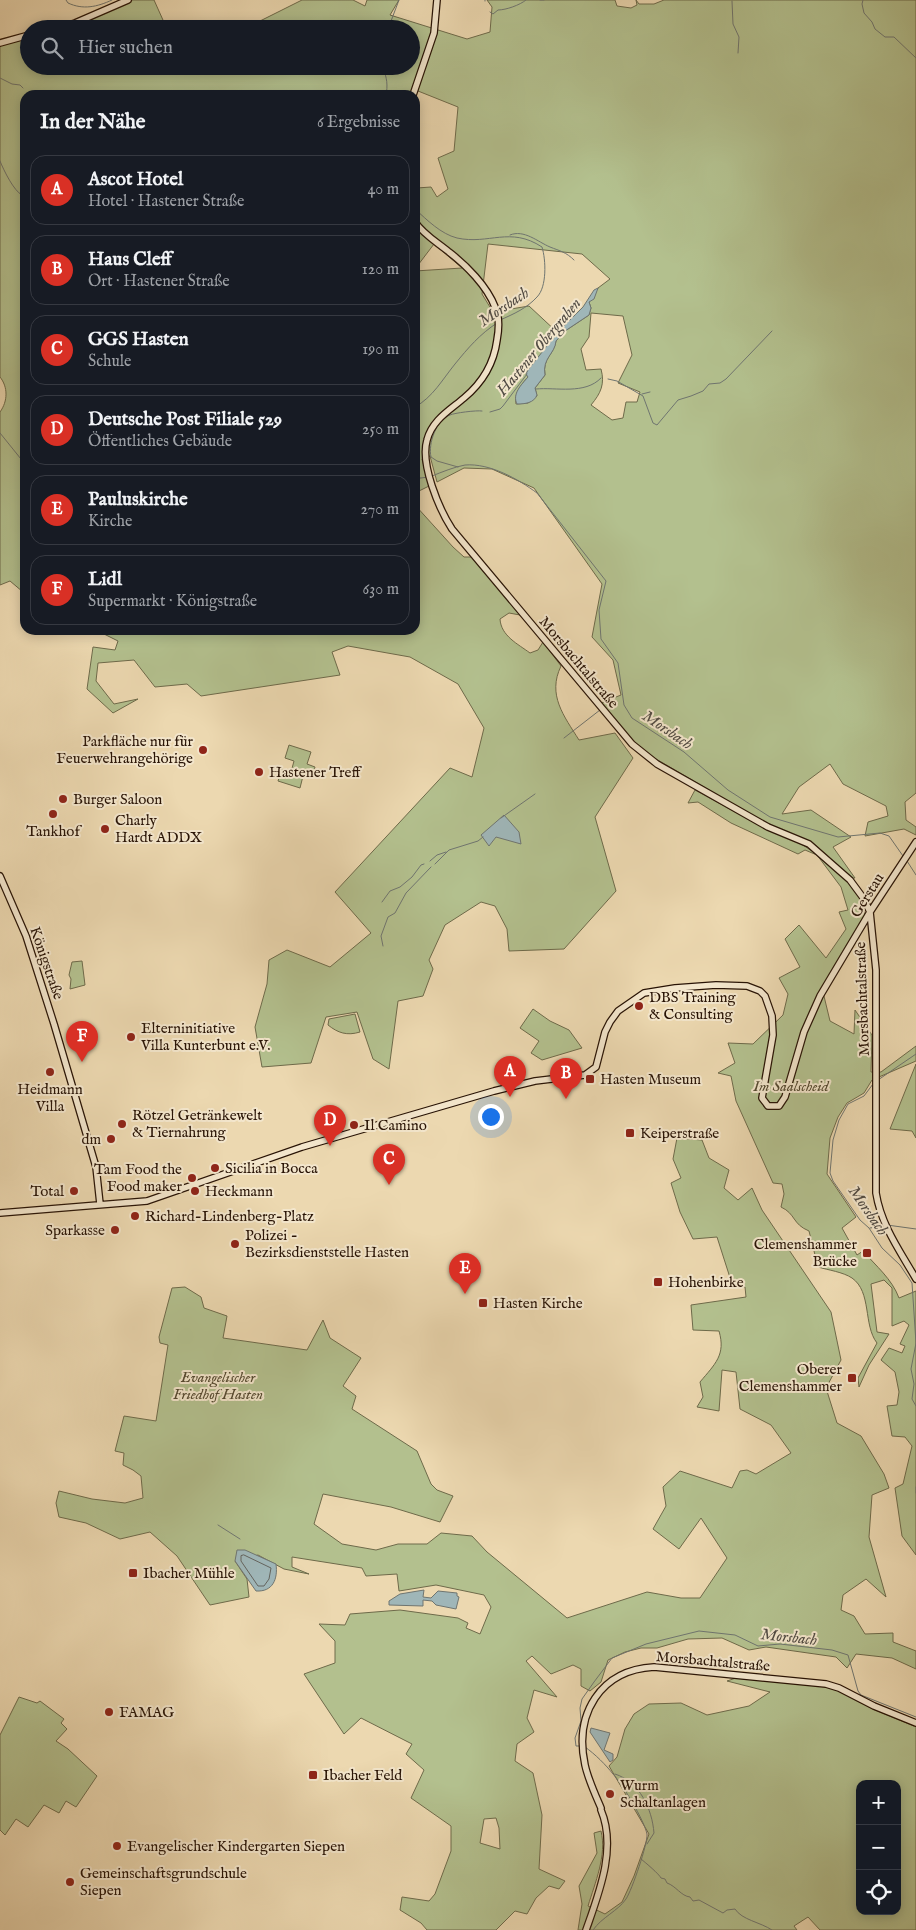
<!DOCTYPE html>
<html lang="de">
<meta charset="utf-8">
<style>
body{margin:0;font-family:"IM FELL English",serif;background:#20242c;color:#f1f3f6}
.controls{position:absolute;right:15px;bottom:15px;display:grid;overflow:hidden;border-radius:10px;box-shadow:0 2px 12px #0003}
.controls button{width:45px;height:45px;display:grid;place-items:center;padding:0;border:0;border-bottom:1px solid #363941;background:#171b24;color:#f1f3f6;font:25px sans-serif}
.you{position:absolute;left:490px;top:1116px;width:18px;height:18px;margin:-12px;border:4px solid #fff;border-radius:50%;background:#1a73e8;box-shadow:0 0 0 8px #1a73e833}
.badge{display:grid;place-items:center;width:32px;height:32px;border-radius:50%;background:#d93025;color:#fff;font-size:16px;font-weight:700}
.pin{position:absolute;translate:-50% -41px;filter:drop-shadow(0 1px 2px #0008)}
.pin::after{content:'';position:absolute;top:26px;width:18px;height:15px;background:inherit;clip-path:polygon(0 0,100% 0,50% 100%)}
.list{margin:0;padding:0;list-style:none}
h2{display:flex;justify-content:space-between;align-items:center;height:65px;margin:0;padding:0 20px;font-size:21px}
h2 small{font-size:16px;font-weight:400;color:#9ea1a6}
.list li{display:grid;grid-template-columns:32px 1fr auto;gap:15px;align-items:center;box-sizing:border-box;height:70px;margin:0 10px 10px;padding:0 10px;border:1px solid #363941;border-radius:15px}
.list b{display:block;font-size:19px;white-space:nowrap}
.list p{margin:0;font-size:16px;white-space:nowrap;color:#9ea1a6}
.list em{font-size:16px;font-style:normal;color:#9ea1a6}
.icon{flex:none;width:28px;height:28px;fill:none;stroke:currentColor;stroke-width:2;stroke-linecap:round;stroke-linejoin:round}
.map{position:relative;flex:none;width:916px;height:1930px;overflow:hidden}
.search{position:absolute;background:#171b24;box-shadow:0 2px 12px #0003;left:20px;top:20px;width:400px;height:55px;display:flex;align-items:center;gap:12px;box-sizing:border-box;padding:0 18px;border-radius:28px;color:#9ea1a6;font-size:19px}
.panel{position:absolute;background:#171b24;box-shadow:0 2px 12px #0003;left:20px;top:90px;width:400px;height:545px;border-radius:15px}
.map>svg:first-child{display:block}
.green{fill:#b3c08e;stroke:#6e6a4a;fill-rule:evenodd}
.water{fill:#9fb6b8;stroke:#6f7570}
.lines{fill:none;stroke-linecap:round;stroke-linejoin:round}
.shore{stroke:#64645e;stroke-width:1}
.stream{stroke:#6f7570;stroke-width:1}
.secondary-casing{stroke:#281305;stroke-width:8}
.secondary{stroke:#f3e6cc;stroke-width:5.5}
.poi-dot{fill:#8f2418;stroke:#f3e6cc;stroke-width:2}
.labels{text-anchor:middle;stroke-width:4;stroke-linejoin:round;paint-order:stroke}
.street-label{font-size:15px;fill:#281305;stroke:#f3e6cc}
.poi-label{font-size:15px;fill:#281305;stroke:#f3e6cc;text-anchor:start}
.park-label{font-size:15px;font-style:italic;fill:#52472e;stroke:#f3e6cc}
.water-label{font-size:16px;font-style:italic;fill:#524c44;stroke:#f3e6cc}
</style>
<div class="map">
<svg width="916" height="1930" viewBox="0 0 916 1930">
<rect width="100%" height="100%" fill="#ecd8b0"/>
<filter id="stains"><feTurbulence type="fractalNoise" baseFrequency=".004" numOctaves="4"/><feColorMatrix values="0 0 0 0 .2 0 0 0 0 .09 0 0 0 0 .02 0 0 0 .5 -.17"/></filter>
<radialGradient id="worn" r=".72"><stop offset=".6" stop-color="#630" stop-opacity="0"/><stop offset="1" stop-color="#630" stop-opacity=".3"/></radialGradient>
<!-- green -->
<path class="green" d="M132,0H154L167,29H59L76,24Z
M302,0H353L365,6L367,0H399L390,15L467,39L490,32L492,7L487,0H615L617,6L631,8L637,5L636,0L639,4H654L664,0H916V793L905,802L906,820L916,827V835L904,829L865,836L868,822L888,816L886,806L843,784L830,764L799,787L782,814L811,810L851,837L833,847L855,878H852L812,842L774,828L651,756L635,743L601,703L621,695L613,660L592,637L602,584L534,488L492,469L464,468L437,482L430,456L422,459L429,486L415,493V271L462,268L434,244L415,269V176L417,188L431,187L437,197L448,189L438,158L454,151L458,107L413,89L410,95H25V151L22,152L25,161V586L23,592L10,581L0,585V412C8,401 8,387 0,377V44L29,36V66H411V29H244ZM488,244L582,254L610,279L598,288L589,302L591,308L589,315L565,331L556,341C554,355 542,358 545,375L535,388L537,396L528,403L516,404C514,393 521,385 528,377L526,374L528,370L558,333L529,306L493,312L482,294ZM591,313L623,316L632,355L618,383L640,392L637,402H626L623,418L612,420L591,405C601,393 605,384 601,369L586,370L581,349L589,337Z
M415,505L453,547L464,557H472L520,615L509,613L500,619C501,636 518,644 530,653L538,650L543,642L561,666C547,695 564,716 579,740L615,733L633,758L595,817L616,891L564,949L509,951L507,929L495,906L481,902L445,925L429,960L433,969L423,996L398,1001L389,1069L373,1059L357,1012L326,1017L311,1063L262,1067L255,1027L267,984L269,960L287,950L330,967L371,933L335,892L450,768L472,777L484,728L458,684L410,657L348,646L332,652L340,675L201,696L187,684L155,687L134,660L98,663L96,681L114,704L138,699L113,713L87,689L93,647L115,650L118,641L102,633L106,630H415Z
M289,745L311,752L307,764L315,767L312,778L303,776L300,788L278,781L282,769L291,772L294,761L285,758Z
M695,790L770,831L798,842L820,856L844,877L859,894L865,915L823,992L830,1021L854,1034L855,1010L872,1035L871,1072H881L916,1046V1061L872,1080L864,1093L847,1103L838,1117L830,1138L827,1174L856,1217L842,1228L857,1255L863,1251C876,1266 892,1279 899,1298L916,1291V1555L902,1536L895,1488L903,1484L912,1446L905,1437L892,1436L887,1406L897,1405L899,1392L895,1372L881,1360L889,1348L902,1353L905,1346L900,1344L909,1325L904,1321L892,1326V1288L884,1280L871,1284L877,1332L889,1334L869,1365L859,1387L858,1378L877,1343C863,1325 872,1292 852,1278C843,1272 828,1270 818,1267L809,1231C792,1224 796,1214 781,1207L784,1194L782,1184L773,1183L736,1101L731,1076L718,1073L735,1063L728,1043L753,1044L783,1015L788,994L779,978L800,967L785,939L799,925L826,958L846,929L839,912L848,910L841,887L817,855L805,850L798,854L731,823L698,802L688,803Z
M82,961L85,985L70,989L71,979L69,975L72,962Z
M533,1009L550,1021L569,1030L582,1048L542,1060L531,1053L539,1041L520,1028Z
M355,1014L360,1032C347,1036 338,1033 328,1025L329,1019Z
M916,1064V1138L912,1131L890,1129Z
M677,1138L702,1140L709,1158L729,1170L724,1188L738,1200L752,1188L762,1210L831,1312L841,1360L826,1388L837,1423L861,1436L884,1474L889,1488L872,1495L869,1537L886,1597L866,1579L843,1595L841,1610L854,1616L865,1634L893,1633V1642L916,1651V1669L892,1658L856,1654L847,1668L836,1657L766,1647L749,1650L722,1638L688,1639L657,1648H641L625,1652L608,1660L601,1682L590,1691L581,1686V1669L573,1665L551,1674L532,1656L526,1661L557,1697L534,1690L527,1718L534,1732L517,1744L515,1761L533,1773L542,1815L539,1869L565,1881L559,1889L549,1886L536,1898L527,1914L515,1911L496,1930H427L421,1923L400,1910L402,1897L429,1901L435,1894L451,1851V1826L411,1798L424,1770L406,1754L412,1744L361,1718L344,1734L304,1674L335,1663V1641L319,1624L345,1625L350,1614L400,1610L458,1618L468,1623L466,1628L480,1634L491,1607L484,1595L436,1585L399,1591L397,1574L366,1576L362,1568L292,1557V1567L309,1574L284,1569L258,1555L235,1561L247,1579L249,1597L210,1605L177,1556L150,1532L120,1539L86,1523L59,1517L56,1503L59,1491L92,1499L125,1503L143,1498L141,1476L133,1470L123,1465L124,1453L115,1451L124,1416L156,1421L168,1345L160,1343L159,1337L172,1288L185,1287L201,1297L204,1308L227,1316L223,1338L307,1350L323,1320L330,1338L361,1358L343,1386L356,1396L352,1409L417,1451L431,1484L437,1490L453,1496L440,1522L391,1507L323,1494L314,1524L342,1544L376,1550L398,1544H427L441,1533L472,1536L487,1552L567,1618L647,1592L681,1598H700L727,1558L701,1518L679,1549L653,1529L666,1506L663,1487L680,1471L732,1488L740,1471L747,1470L756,1474L791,1453L771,1425L740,1409L736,1372L722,1370L719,1411L697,1407L703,1397L700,1382C715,1364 726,1355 719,1331L693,1330L691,1305L746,1297L745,1287H733L717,1237L693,1239L680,1212L671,1183L681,1178L673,1159ZM496,1818L499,1828L500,1849L480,1843L484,1819Z
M739,1677L826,1686L841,1692L873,1709L914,1726L916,1724V1930H820L808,1917L794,1926L797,1930H578L582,1904L579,1886L597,1853L594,1833L601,1831C607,1855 595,1883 588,1906L605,1914L622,1902L634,1876L649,1834L609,1766L617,1757L625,1729L634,1714L649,1704L681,1703L707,1715L749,1706L770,1692L727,1681ZM860,1784H897V1911H860Z
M19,1697L37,1703L40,1701L64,1719L61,1723L67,1729L56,1741L68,1749L97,1776L76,1807L66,1801L59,1813L44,1805L28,1827L16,1819L5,1835L0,1830V1735Z"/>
<!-- water -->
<path class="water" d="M598,288L594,299L589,302L591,308L589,315L565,331L556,341C555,354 542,358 545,375L535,388L537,395C534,403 525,404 517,404C512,394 521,385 528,377L526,374L528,370L557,333L583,307L594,290Z
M504,815L519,832L521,844L496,837L489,846L481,835Z
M237,1550H245L276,1564C278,1579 273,1592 256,1591L235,1561Z
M424,1590L423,1597L431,1598L438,1591L457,1593V1596L459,1597L456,1609L436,1605L432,1601L423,1600V1606L389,1605V1601L400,1594Z
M591,1728L610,1733L604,1750L613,1754V1760L610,1762L590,1732Z"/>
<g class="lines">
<!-- shore -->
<path class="shore" d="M244,1555L271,1568L269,1579L264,1586H258L241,1561V1556Z"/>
<!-- stream -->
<path class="stream" d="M66,0L68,3C83,10 97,7 112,0
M485,0V1
M540,0H544
M863,0L862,4L864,13L872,22L875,29L885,37H894L916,58
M732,1L733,24L739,37L738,53
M490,12L493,14L498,10C506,10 520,5 526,0
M388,29L399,0
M385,66L383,69C387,77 388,86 386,95
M0,78L12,84L20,85L23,88
M0,161C4,171 14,191 22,195L25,204
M415,209C427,220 441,234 457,238C489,245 510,226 542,247C546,260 547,287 537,297C527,308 514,314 500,320
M510,235C524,229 538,242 550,247C560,251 566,252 574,260
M608,379L617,381L643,396L653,423L657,425L678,400L691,396L703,391L709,384L720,383L726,379L772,331
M536,389C556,387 585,395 601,378
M642,394L650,392
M415,407C433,397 442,380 455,364C468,348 480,334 497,323
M490,412L500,409L503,406L527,374
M0,433L25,464
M458,467L437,461L431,457C428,444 436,420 450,415C454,413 477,410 482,411
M432,476C442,472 454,467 465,465C490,463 518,479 537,493L606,581L599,610L601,639L618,663L624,705L632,718L684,752L728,790L770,817L838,837L880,833L889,836L903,856
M415,477L421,478L428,477
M415,484L420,479
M250,632L252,630
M564,738L600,710
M501,818L535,794
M430,861L437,855L446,852
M907,861L916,875
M435,864L449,850L478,841L483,837
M382,902L390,891L400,887L412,877L421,865L424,864
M383,946L381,936L388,917L395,913L406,893L431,867
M878,1080L916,1054
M873,1084L864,1096L848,1104L839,1120L833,1140L830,1173L833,1181L860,1220L869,1228L882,1248L900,1265L912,1283L916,1343L911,1369L914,1384L912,1399L916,1406
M887,1225L916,1229
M870,1228L883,1226
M916,1487V1493
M218,1525L240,1539
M579,1746H576L575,1738L581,1721L580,1708L582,1699L594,1682L612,1658L646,1644L699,1631L735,1635L758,1646L780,1644L832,1650L848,1655L858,1691L861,1695L916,1717
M585,1747C595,1754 606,1765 613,1774C623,1785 644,1820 647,1834C648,1843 632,1890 626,1899C618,1911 602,1917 593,1930
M615,1774C640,1782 652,1809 654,1833L647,1844
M641,1859C646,1863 659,1874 661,1878L665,1879L667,1883C676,1886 681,1896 690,1897L693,1901L699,1900L723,1913L727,1910L735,1909C742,1920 760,1922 772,1930"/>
<!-- secondary casing -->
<g class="secondary-casing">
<path id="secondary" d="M54,29L75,23L128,0
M0,43L29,35
M413,95L434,33L437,0
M415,222C424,235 437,242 449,252C466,265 487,286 495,307C500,317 499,329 497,340C494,363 482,383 464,398C450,410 432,420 427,440C420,464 439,509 452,529L632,744L657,764L768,827L809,844L850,880L864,899L870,912L876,970V1193C881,1225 900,1251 916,1279
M0,876L26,936L54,1024L96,1167L100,1204
M0,1213L147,1201L302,1147L494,1091L535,1081L585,1075L596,1067L605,1032L610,1022L618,1011L644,993L675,988L716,985L747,986L760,991L765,996L772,1016L773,1035L762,1098L768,1106H779L785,1097L804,1032L820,996L870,912L916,842
M601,1808C595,1794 588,1779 585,1765C574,1714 600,1670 654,1667L826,1684L839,1688L874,1706L916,1723
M586,1930C599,1893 617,1848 601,1810"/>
</g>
<!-- secondary -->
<use href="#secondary" class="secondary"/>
</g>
<!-- markers -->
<g class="poi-dot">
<circle cx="203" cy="750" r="5"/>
<circle cx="259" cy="772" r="5"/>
<circle cx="63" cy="799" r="5"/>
<circle cx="53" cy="814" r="5"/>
<circle cx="105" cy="829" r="5"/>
<circle cx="639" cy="1006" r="5"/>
<circle cx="131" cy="1037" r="5"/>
<circle cx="50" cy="1072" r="5"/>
<rect x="585" y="1074" width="10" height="10" rx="2.5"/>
<circle cx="122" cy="1124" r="5"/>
<circle cx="354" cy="1125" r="5"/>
<rect x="625" y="1128" width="10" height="10" rx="2.5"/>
<circle cx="111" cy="1139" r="5"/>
<circle cx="215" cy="1168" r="5"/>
<circle cx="192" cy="1178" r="5"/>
<circle cx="74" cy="1191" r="5"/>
<circle cx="195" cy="1191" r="5"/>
<circle cx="135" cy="1216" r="5"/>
<circle cx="115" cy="1230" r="5"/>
<circle cx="235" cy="1244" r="5"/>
<rect x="862" y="1248" width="10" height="10" rx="2.5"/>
<rect x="653" y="1277" width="10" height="10" rx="2.5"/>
<rect x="478" y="1298" width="10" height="10" rx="2.5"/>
<rect x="847" y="1373" width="10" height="10" rx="2.5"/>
<rect x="128" y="1568" width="10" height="10" rx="2.5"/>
<circle cx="109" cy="1712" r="5"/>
<rect x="308" y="1770" width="10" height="10" rx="2.5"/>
<circle cx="610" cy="1794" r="5"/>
<circle cx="117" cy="1846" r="5"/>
<circle cx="70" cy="1882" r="5"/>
</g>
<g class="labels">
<!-- street labels -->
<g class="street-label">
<text transform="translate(579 662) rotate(50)" y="5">Morsbachtalstraße</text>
<text transform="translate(867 895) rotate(-58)" y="5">Gerstau</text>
<text transform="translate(47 963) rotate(71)" y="5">Königstraße</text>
<text transform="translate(862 999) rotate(-92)" y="5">Morsbachtalstraße</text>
<text transform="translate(713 1661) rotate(5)" y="5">Morsbachtalstraße</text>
</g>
<!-- poi labels -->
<g class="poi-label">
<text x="193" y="746" text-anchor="end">Parkfläche nur für<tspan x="193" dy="17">Feuerwehrangehörige</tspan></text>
<text x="269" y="777">Hastener Treff</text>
<text x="73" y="804">Burger Saloon</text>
<text x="115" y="825">Charly<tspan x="115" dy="17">Hardt ADDX</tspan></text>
<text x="53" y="836" text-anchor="middle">Tankhof</text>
<text x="649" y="1002">DBS Training<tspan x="649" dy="17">&amp; Consulting</tspan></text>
<text x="141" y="1033">Elterninitiative<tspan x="141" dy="17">Villa Kunterbunt e.V.</tspan></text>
<text x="600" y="1084">Hasten Museum</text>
<text x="50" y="1094" text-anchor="middle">Heidmann<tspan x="50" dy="17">Villa</tspan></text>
<text x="132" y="1120">Rötzel Getränkewelt<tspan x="132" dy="17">&amp; Tiernahrung</tspan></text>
<text x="364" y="1130">Il Camino</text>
<text x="640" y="1138">Keiperstraße</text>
<text x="101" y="1144" text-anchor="end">dm</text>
<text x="225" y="1173">Sicilia in Bocca</text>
<text x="182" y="1174" text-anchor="end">Tam Food the<tspan x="182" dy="17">Food maker</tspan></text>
<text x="64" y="1196" text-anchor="end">Total</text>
<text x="205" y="1196">Heckmann</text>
<text x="145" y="1221">Richard-Lindenberg-Platz</text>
<text x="105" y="1235" text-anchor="end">Sparkasse</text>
<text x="245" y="1240">Polizei -<tspan x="245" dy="17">Bezirksdienststelle Hasten</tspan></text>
<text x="857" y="1249" text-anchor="end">Clemenshammer<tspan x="857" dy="17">Brücke</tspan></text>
<text x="668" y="1287">Hohenbirke</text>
<text x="493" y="1308">Hasten Kirche</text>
<text x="842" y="1374" text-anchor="end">Oberer<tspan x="842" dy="17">Clemenshammer</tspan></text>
<text x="143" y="1578">Ibacher Mühle</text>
<text x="119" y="1717">FAMAG</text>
<text x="323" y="1780">Ibacher Feld</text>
<text x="620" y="1790">Wurm<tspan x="620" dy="17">Schaltanlagen</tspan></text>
<text x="127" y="1851">Evangelischer Kindergarten Siepen</text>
<text x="80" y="1878">Gemeinschaftsgrundschule<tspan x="80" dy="17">Siepen</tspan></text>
</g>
<!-- park labels -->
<g class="park-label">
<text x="791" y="1091">Im Saalscheid</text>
<text x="218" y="1382">Evangelischer<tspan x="218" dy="17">Friedhof Hasten</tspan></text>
</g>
<!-- water labels -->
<g class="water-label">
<text transform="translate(503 306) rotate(-34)" y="6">Morsbach</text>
<text transform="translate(538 346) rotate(-50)" y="6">Hastener Obergraben</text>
<text transform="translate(668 729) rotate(34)" y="6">Morsbach</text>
<text transform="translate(869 1210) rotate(55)" y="6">Morsbach</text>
<text transform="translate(789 1636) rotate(6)" y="6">Morsbach</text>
</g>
</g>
<rect width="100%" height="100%" filter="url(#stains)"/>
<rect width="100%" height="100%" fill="url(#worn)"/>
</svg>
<div class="controls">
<button>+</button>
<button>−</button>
<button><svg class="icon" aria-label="locate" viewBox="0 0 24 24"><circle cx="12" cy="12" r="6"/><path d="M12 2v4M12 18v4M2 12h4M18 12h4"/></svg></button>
</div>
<div class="you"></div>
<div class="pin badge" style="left:510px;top:1097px">A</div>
<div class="pin badge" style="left:566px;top:1099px">B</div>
<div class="pin badge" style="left:389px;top:1185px">C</div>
<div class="pin badge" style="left:330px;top:1146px">D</div>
<div class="pin badge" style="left:465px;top:1294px">E</div>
<div class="pin badge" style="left:82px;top:1062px">F</div>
<div class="search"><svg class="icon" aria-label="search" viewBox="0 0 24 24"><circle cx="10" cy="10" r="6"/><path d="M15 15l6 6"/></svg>Hier suchen</div>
<section class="panel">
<h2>In der Nähe<small>6 Ergebnisse</small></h2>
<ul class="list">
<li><span class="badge">A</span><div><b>Ascot Hotel</b><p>Hotel · Hastener Straße</p></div><em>40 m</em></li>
<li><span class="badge">B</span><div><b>Haus Cleff</b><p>Ort · Hastener Straße</p></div><em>120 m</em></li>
<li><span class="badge">C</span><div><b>GGS Hasten</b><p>Schule</p></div><em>190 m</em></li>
<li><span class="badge">D</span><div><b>Deutsche Post Filiale 529</b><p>Öffentliches Gebäude</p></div><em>250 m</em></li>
<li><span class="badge">E</span><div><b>Pauluskirche</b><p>Kirche</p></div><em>270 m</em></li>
<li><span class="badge">F</span><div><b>Lidl</b><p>Supermarkt · Königstraße</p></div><em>630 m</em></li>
</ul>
</section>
</div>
